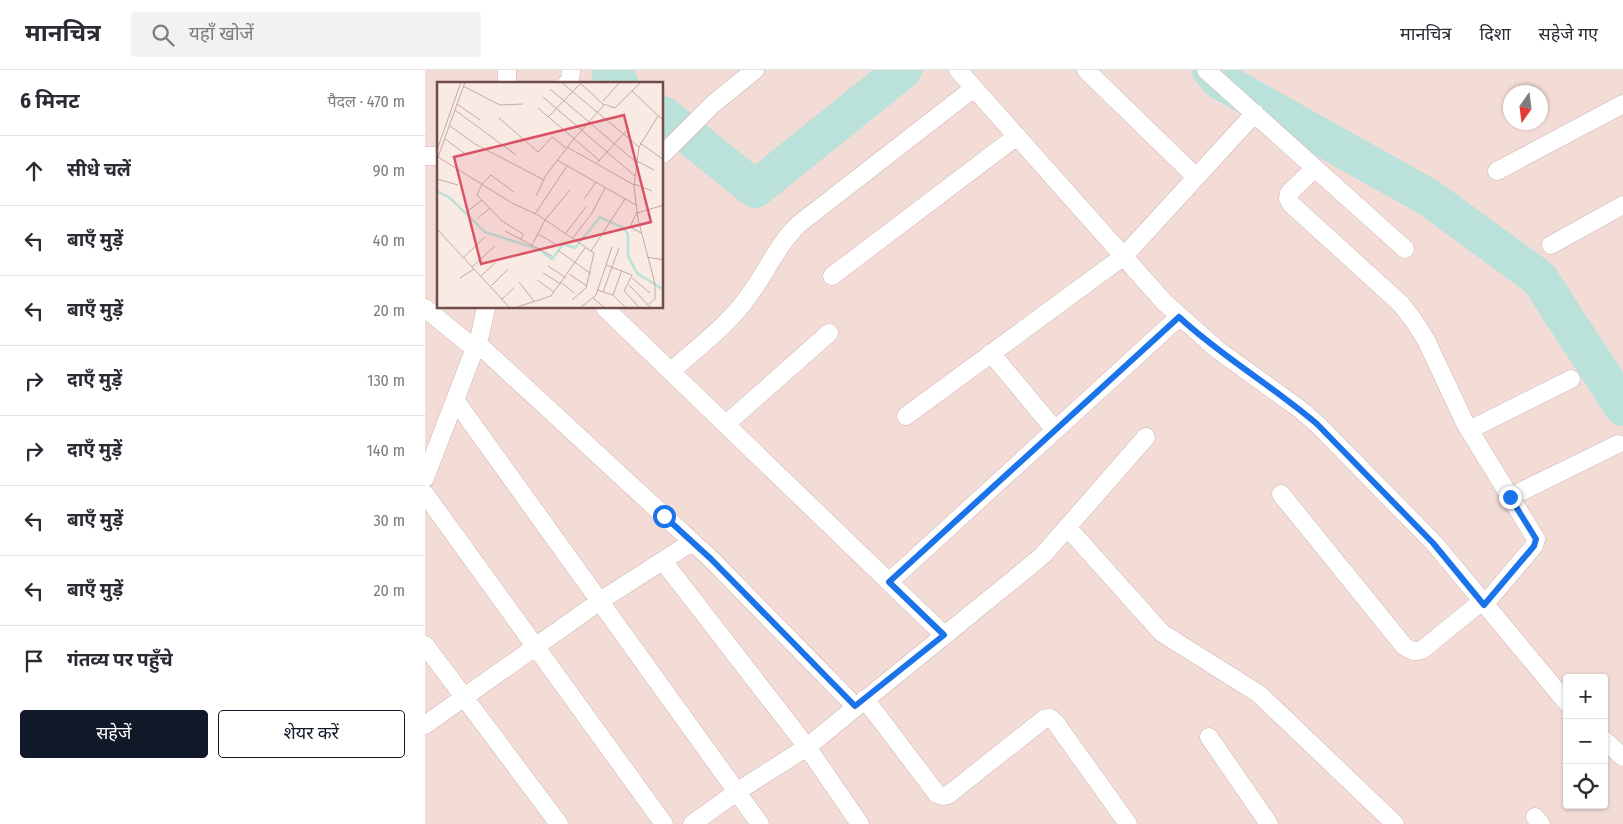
<!DOCTYPE html>
<html lang="hi">
<meta charset="utf-8">
<style>
body{margin:0;font-family:"Fira Sans Condensed","Noto Sans Devanagari",sans-serif;background:#f2f2f3;color:#2b2b33}
.controls{position:absolute;right:15px;bottom:15px;display:grid;overflow:hidden;border-radius:5px;box-shadow:0 1px 4px #0004}
.controls button{width:45px;height:45px;display:grid;place-items:center;padding:0;border:0;border-bottom:1px solid #e1e1e2;background:#fff;color:#2b2b33;font:25px sans-serif}
.compass{position:absolute;left:1078px;top:15px;width:45px;height:45px;border-radius:50%;background:#fff;box-shadow:0 1px 4px #0004;rotate:194deg}
.stop{position:absolute;width:15px;height:15px;margin:-11px;border:4px solid #1a73e8;border-radius:50%;background:#fff}
.stop.end{background:#1a73e8;border-color:#fff;box-shadow:0 1px 5px #0008}
.list{margin:0;padding:0;list-style:none}
h2{display:flex;justify-content:space-between;align-items:center;height:65px;margin:0;padding:0 20px;font-size:21px}
h2 small{font-size:16px;font-weight:400;color:#7c7c81}
.list li{display:grid;grid-template-columns:32px 1fr auto;gap:15px;align-items:center;box-sizing:border-box;height:70px;padding:0 20px;border-top:1px solid #e1e1e2}
.list b{display:block;font-size:19px;white-space:nowrap}
.list em{font-size:16px;font-style:normal;color:#7c7c81}
.actions{display:flex;gap:10px;padding:15px 20px}
.actions a{flex:1;padding:11px 0;border:1px solid #111827;border-radius:5px;text-align:center;font-size:18px;color:#111827}
.actions .main{background:#111827;color:#fff}
.icon{flex:none;width:28px;height:28px;fill:none;stroke:currentColor;stroke-width:2;stroke-linecap:round;stroke-linejoin:round}
.map{position:relative;flex:none;width:1198px;height:754px;overflow:hidden}
header{display:flex;align-items:center;gap:30px;box-sizing:border-box;height:70px;padding:0 25px;background:#fff;border-bottom:1px solid #e1e1e2}
header strong{font-size:24px}
nav{display:flex;gap:28px;margin-inline-start:auto;font-size:18px}
.search{width:350px;height:45px;background:#f2f2f3;display:flex;align-items:center;gap:12px;box-sizing:border-box;padding:0 18px;border-radius:5px;color:#7c7c81;font-size:19px}
main{display:flex}
aside{flex:1;background:#fff}
.map>svg:first-child{display:block}
.residential{fill:#f3dcd6;fill-rule:evenodd}
.lines{fill:none;stroke-linecap:round;stroke-linejoin:round}
.river{stroke:#bae2da;stroke-width:38}
.street-casing{stroke:#cfb4b1;stroke-width:19}
.street{stroke:#fff;stroke-width:18}
.route{stroke:#1a73e8;stroke-width:6}
.inset-river{fill:none;stroke:#bae2da;stroke-width:2.5}
.inset-road{fill:none;stroke:#c3aba7;stroke-width:1}
.view{fill:#da5364;fill-opacity:0.15;stroke:#da5364;stroke-width:2.5}
.inset-edge{fill:none;stroke:#704c4c;stroke-width:2.5}
</style>
<header>
<strong>मानचित्र</strong>
<div class="search"><svg class="icon" aria-label="search" viewBox="0 0 24 24"><circle cx="10" cy="10" r="6"/><path d="M15 15l6 6"/></svg>यहाँ खोजें</div>
<nav><a>मानचित्र</a><a>दिशा</a><a>सहेजे गए</a></nav>
</header>
<main>
<aside>
<h2>6 मिनट<small>पैदल · 470 m</small></h2>
<ul class="list">
<li><svg class="icon" aria-label="ahead" viewBox="0 0 24 24"><path d="M12 20V5M6 11l6-6 6 6"/></svg><div><b>सीधे चलें</b></div><em>90 m</em></li>
<li><svg class="icon" aria-label="left" viewBox="0 0 24 24"><path d="M17 20v-9H6M10 6l-5 5 5 5"/></svg><div><b>बाएँ मुड़ें</b></div><em>40 m</em></li>
<li><svg class="icon" aria-label="left" viewBox="0 0 24 24"><path d="M17 20v-9H6M10 6l-5 5 5 5"/></svg><div><b>बाएँ मुड़ें</b></div><em>20 m</em></li>
<li><svg class="icon" aria-label="right" viewBox="0 0 24 24"><path d="M7 20v-9h11M14 6l5 5-5 5"/></svg><div><b>दाएँ मुड़ें</b></div><em>130 m</em></li>
<li><svg class="icon" aria-label="right" viewBox="0 0 24 24"><path d="M7 20v-9h11M14 6l5 5-5 5"/></svg><div><b>दाएँ मुड़ें</b></div><em>140 m</em></li>
<li><svg class="icon" aria-label="left" viewBox="0 0 24 24"><path d="M17 20v-9H6M10 6l-5 5 5 5"/></svg><div><b>बाएँ मुड़ें</b></div><em>30 m</em></li>
<li><svg class="icon" aria-label="left" viewBox="0 0 24 24"><path d="M17 20v-9H6M10 6l-5 5 5 5"/></svg><div><b>बाएँ मुड़ें</b></div><em>20 m</em></li>
<li><svg class="icon" aria-label="arrive" viewBox="0 0 24 24"><path d="M6 21V4h12l-3 4 3 4H6"/></svg><div><b>गंतव्य पर पहुँचे</b></div></li>
</ul>
<div class="actions"><a class="main">सहेजें</a><a>शेयर करें</a></div>
</aside>
<div class="map">
<svg width="1198" height="754" viewBox="0 0 1198 754">
<rect width="100%" height="100%" fill="#faeae4"/>
<!-- residential -->
<path class="residential" d="M0,0H1198V754H0ZM14,14H238V238H14ZM1086,22H1116V52H1086ZM1142,608H1179V735H1142Z"/>
<g class="lines">
<!-- river -->
<path class="river" d="M185,0L187,8L195,14
M786,0L794,10L1003,127L1114,208L1198,337
M238,45L330,119L478,0"/>
<!-- street casing -->
<g class="street-casing">
<path id="street" d="M82,0V14
M533,0L740,233L793,280L876,340L892,354L1009,473L1142,633
M661,0L771,107
M781,0L980,179
M141,14L145,10L146,0
M238,84L288,34L330,0
M0,86H14
M890,98L864,123L863,128L866,134L976,234L989,251L1001,270L1040,353L1111,469L1109,476L1059,535
M1072,101L1198,34
M1126,175L1198,135
M407,206L592,66
M0,238L50,279
M180,238L519,565
M52,273L286,489L430,636
M566,283L630,360
M246,301C273,277 302,256 323,227C341,203 352,175 374,154L549,18
M30,330L335,754
M481,346L699,186L830,43
M301,354L404,263
M1044,360L1146,309
M0,408L55,265L61,238
M0,424L239,754
M856,424L979,576C986,581 989,582 997,580L1056,532
M1085,427L1193,374
M642,457L737,563L834,624L970,754
M238,491L382,677L435,754
M464,512L754,247
M0,575L134,754
M440,629L512,724L518,726L523,725L619,649L625,648L630,652L703,754
M0,655L175,531L267,472
M784,667L844,754
M1179,670L1198,687
M1110,747L1116,754
M267,754L313,721L382,677L605,496L618,485L721,367"/>
</g>
<!-- street -->
<use href="#street" class="street"/>
</g>
<g class="lines">
<!-- route -->
<path class="route" d="M239,446L286,489L430,636L519,565L464,512L754,247C797,287 848,316 892,354L1008,473L1059,535L1109,476L1111,469L1085,427"/>
</g>
<!-- overview -->
<g transform="translate(12 12)">
<rect width="226" height="226" fill="#faeae4"/>
<path class="inset-river" d="M0,109L13,116L48,150L101,167L115,177L126,162L138,166L163,135L187,146L191,153V174L200,191L227,208"/>
<path class="inset-road" d="M124,0L202,65M26,4L63,23L86,22M113,7L199,80M195,9L227,39M106,15L198,94M166,19L183,0M20,22L43,38M167,22L178,26L204,0M101,26L163,79M18,28L79,73M111,35L144,1M62,36L101,70L115,55L129,66M13,44L38,62L107,98M8,57L30,73M203,61L227,78M130,65L197,103M0,68L24,0M1,75L75,121L101,133L157,171L149,206L135,218M0,78L28,0M120,78L199,123M200,79L217,88M159,82L192,46M0,97L21,103M45,102L40,113L65,139L86,152L84,158M45,102L54,93L77,110M197,102L215,109M99,114L109,93L136,58L167,23L142,0M147,117L159,100M31,129L45,118M200,130L193,145L204,151M200,131L227,123M98,132L130,84M40,137L53,126M0,147L73,226M68,149L115,174M101,152L120,163M128,152L149,125M135,157L155,131L168,106M95,163L108,138L133,108M122,169L154,192M154,169L188,117M210,175L227,178M26,176L48,155M169,183L195,193L187,209L203,226M111,184L129,196M35,185L58,164M106,191L124,202M132,192L150,204M44,194L58,181M23,196L37,187M195,196L213,211M100,198L117,210M82,200L97,219M125,201L137,211M192,203L214,226M54,204L71,187M160,208L176,213L189,226M166,210L182,166M176,213L185,188M156,216L168,226M65,217L77,206M212,222L218,217V202L201,137L197,104L202,65L221,34M77,226L114,214L148,166M143,226L159,213L175,165"/>
<path class="view" d="M187,33L214,140L44,182L17,75Z"/>
<rect width="226" height="226" class="inset-edge"/>
</g>
</svg>
<div class="controls">
<button>+</button>
<button>−</button>
<button><svg class="icon" aria-label="locate" viewBox="0 0 24 24"><circle cx="12" cy="12" r="6"/><path d="M12 2v4M12 18v4M2 12h4M18 12h4"/></svg></button>
</div>
<svg class="compass" viewBox="-18 -18 36 36"><path d="M0-13l5 13h-10z" fill="#e53935"/><path d="M0 13l5-13h-10z" fill="#7c7c81"/></svg>
<div class="stop" style="left:239px;top:446px"></div>
<div class="stop end" style="left:1085px;top:427px"></div>
</div>
</main>
